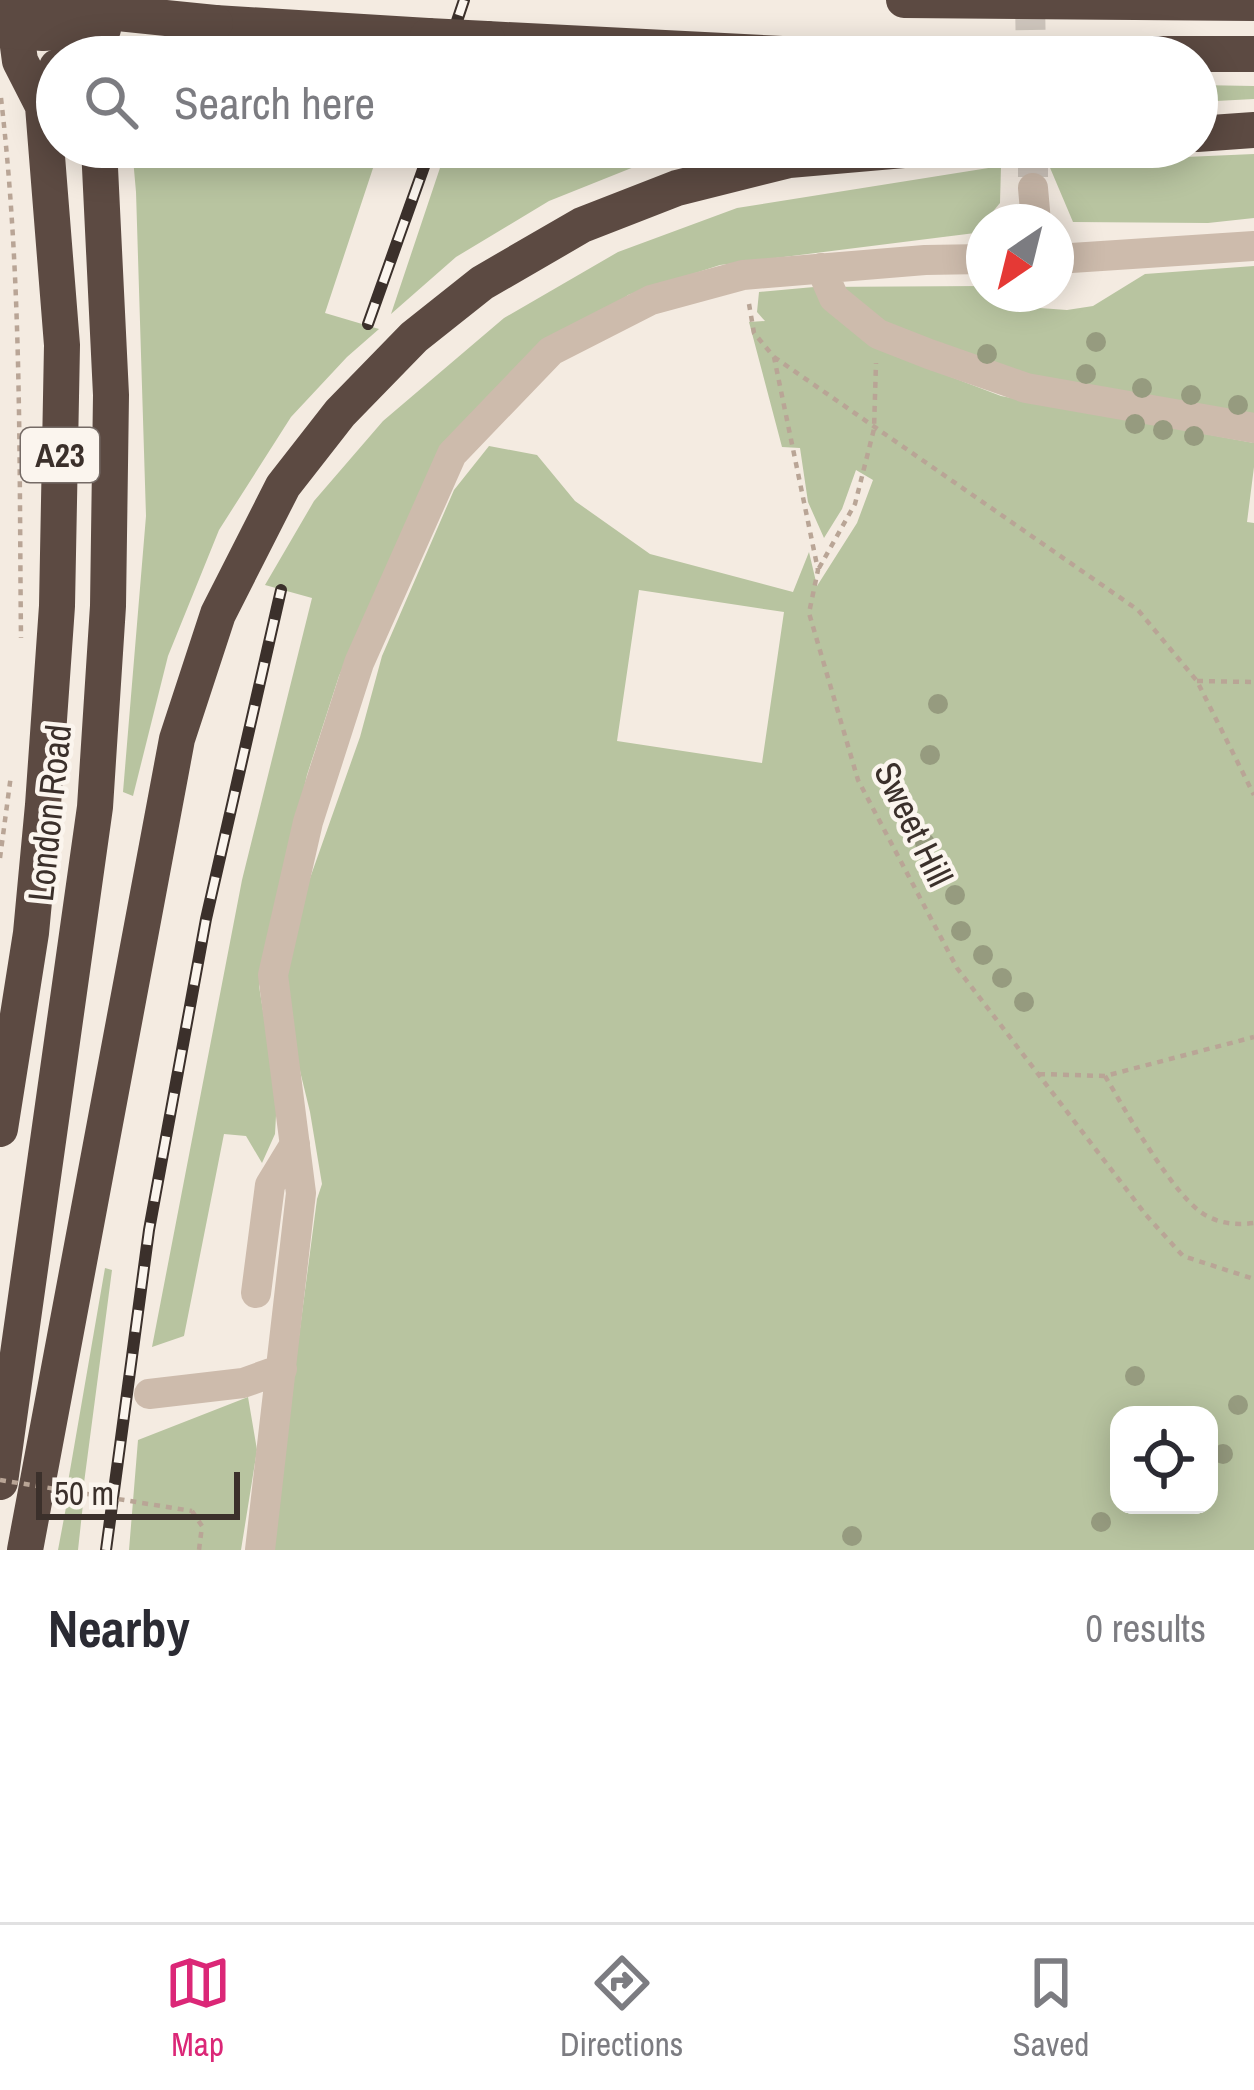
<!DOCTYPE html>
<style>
body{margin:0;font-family:"Archivo Narrow",sans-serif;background:#f7f7f7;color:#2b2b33}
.controls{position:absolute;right:36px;bottom:36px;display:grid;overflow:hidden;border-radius:24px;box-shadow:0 6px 30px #0003}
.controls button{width:108px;height:108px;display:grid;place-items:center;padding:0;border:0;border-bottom:3px solid #e1e1e2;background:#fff;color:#2b2b33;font:60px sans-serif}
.compass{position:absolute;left:966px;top:204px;width:108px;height:108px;border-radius:50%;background:#fff;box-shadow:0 6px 30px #0003;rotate:215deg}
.scale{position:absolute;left:36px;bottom:30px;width:204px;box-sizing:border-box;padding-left:12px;border:6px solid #3b302b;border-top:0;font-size:33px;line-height:42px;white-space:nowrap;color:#3b302b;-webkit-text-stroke:9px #fbf5ee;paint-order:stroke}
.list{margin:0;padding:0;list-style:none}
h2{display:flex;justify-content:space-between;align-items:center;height:156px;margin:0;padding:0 48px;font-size:51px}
h2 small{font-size:39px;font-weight:400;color:#7c7c81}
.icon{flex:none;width:66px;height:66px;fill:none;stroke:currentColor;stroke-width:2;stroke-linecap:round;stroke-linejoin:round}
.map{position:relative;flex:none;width:1254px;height:1550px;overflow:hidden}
.search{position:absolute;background:#fff;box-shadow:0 6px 30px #0003;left:36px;right:36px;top:36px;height:132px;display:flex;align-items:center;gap:30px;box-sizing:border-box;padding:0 42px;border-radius:66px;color:#7c7c81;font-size:45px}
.sheet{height:372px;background:#fff}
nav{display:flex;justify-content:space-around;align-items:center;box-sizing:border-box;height:168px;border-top:3px solid #e1e1e2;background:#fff;font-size:33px;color:#7c7c81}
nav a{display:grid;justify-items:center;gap:6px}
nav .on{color:#db2777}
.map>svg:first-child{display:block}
.green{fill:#b8c4a0;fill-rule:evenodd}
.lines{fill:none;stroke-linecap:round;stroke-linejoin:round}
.minor-tunnel{stroke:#cfc6bd;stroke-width:30;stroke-dasharray:30 15;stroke-linecap:butt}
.path{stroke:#b9a596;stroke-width:4.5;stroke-dasharray:6 6;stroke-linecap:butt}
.minor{stroke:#cdbbac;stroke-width:30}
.highway{stroke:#5c4a42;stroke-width:36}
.rail-casing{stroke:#3b302b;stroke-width:12}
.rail{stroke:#fbf5ee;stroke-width:8;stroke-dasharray:22;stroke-linecap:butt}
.path-bridge{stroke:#b9a596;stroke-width:4.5;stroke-dasharray:6 6;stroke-linecap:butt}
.highway-bridge{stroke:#5c4a42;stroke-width:36}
.tree{fill:#969b7f}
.labels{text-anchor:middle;stroke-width:9;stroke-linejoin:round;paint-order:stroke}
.shield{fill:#fbf5ee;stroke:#756b66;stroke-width:3}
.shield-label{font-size:33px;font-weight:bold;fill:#3b302b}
.street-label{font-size:36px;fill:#3b302b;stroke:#fbf5ee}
</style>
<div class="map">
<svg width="1254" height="1550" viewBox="0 0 1254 1550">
<rect width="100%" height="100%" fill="#f4ebe1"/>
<!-- green -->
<path class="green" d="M1197,85L1254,86V99L1197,102Z
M132,147H380L325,313L379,329L347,357L291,417L219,530L168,656L133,796L123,792L146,516L136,192Z
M447,147H705L654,159L549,201L456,257L391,314Z
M1254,154V218L1208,223L1073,222L1048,163Z
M1001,166L1000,203L975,233L720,265L628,295L444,450L339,676L307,775L259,986L277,1097L275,1134L262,1163L246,1136L224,1134L184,1336L152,1347L242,880L312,598L265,585L314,501L383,421L504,318L618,252L737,208Z
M1254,266V415L925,367L1001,396L1254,443V467L1247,522L1254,523V1550H271L317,1199L322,1184L310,1112L292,1038L286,972L298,912L360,737L382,656L454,490L489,446L537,455L575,501L650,554L793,592L809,552L817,586L857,523L873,480L856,470L842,509L824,538L808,502L800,448L782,447L749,322L765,321L757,312L759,292L814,287L984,286V294H1000L1026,307L1067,310L1093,306L1145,274ZM639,590L784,612L762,763L617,741ZM1119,1415H1209V1505H1119Z
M105,1268L112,1270L84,1483L68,1482Z
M248,1397L257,1450L241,1550H129L138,1440Z
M67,1502L83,1504L78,1550H58Z"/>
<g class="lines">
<!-- minor-tunnel -->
<path class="minor-tunnel" d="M1030,0L1031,57
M1033,147V188"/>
<!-- path -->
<path class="path" d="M1,98C22,279 19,457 21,638
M749,304L754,333L774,357L818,570L809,613L858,780L957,968L1146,1215L1183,1256L1254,1279
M774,357L1138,610L1197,681L1254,795
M819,568L855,504L874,429L876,363
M1197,681L1254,682
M0,858L11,775
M1039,1074L1105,1076L1254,1037
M1105,1076C1124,1108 1176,1201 1207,1216C1222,1224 1237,1225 1254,1223
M192,1511L202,1526L199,1550"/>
<!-- minor -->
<path class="minor" d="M1033,188L1036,222
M1056,259L1254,246
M821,268L834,298L878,334L929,354L1026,388L1254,428
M256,1293L270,1185L295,1144
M149,1394L243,1383L282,1369
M260,1550L301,1193L273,975L308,822L359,663L452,454L551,351L651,300L743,275L925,260L984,259"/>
<!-- highway -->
<path class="highway" d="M89,0L93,57
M904,0L1254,3
M12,2L20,61L43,106
M215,23L428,36
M487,39L782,54H1254
M1197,134L1254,130
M0,1129L31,933L43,805L57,606L62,345L43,106L57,67
M0,1482L95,807L108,606L111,395L99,147
M25,1550L177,739L218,614L283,486L340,413L414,337L482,283L582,225L677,188L789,160L938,147"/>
<!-- rail casing -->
<g class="rail-casing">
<path id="rail" d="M445,57L464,0
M368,324L431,147
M106,1550L149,1230L206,919L281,590"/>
</g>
<!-- rail -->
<use href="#rail" class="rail"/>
<!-- path-bridge -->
<path class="path-bridge" d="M0,1480L192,1511"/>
<!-- highway-bridge -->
<path class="highway-bridge" d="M0,1L215,23
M0,30L43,33L103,29
M428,36L487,39"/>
</g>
<!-- trees -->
<g class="tree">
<circle cx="1096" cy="342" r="10"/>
<circle cx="987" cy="354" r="10"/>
<circle cx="1086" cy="374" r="10"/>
<circle cx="1142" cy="388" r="10"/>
<circle cx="1191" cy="395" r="10"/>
<circle cx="1238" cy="405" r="10"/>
<circle cx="1135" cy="424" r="10"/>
<circle cx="1163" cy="430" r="10"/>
<circle cx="1194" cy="436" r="10"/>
<circle cx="938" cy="704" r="10"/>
<circle cx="930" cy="755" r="10"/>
<circle cx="925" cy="843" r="10"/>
<circle cx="955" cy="895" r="10"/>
<circle cx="961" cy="931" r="10"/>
<circle cx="983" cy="955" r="10"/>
<circle cx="1002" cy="978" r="10"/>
<circle cx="1024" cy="1002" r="10"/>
<circle cx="1135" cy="1376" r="10"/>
<circle cx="1238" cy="1405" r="10"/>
<circle cx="1223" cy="1454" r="10"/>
<circle cx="1101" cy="1522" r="10"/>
<circle cx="852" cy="1536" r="10"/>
</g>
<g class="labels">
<!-- shield labels -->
<rect class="shield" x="21" y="428" width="78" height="54" rx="9"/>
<g class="shield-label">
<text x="60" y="467">A23</text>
</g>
<!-- street labels -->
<g class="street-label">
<text transform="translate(49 813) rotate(-84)" y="13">London Road</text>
<text transform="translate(914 824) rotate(64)" y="13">Sweet Hill</text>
</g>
</g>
</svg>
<div class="controls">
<button><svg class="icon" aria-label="locate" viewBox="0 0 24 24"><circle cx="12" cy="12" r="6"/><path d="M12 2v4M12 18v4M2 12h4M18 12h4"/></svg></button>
</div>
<svg class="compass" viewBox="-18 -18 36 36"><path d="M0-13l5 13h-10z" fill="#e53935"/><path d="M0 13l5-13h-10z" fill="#7c7c81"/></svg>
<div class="scale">50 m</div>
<div class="search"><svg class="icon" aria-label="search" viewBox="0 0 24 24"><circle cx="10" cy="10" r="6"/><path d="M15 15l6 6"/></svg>Search here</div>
</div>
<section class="sheet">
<h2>Nearby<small>0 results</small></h2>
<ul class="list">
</ul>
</section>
<nav>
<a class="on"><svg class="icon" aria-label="map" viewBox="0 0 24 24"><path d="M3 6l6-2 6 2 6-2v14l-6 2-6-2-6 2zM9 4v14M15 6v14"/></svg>Map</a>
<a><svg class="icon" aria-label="directions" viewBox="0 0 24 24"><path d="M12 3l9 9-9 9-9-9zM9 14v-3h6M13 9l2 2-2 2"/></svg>Directions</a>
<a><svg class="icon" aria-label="saved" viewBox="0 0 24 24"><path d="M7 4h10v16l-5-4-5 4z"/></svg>Saved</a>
</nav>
